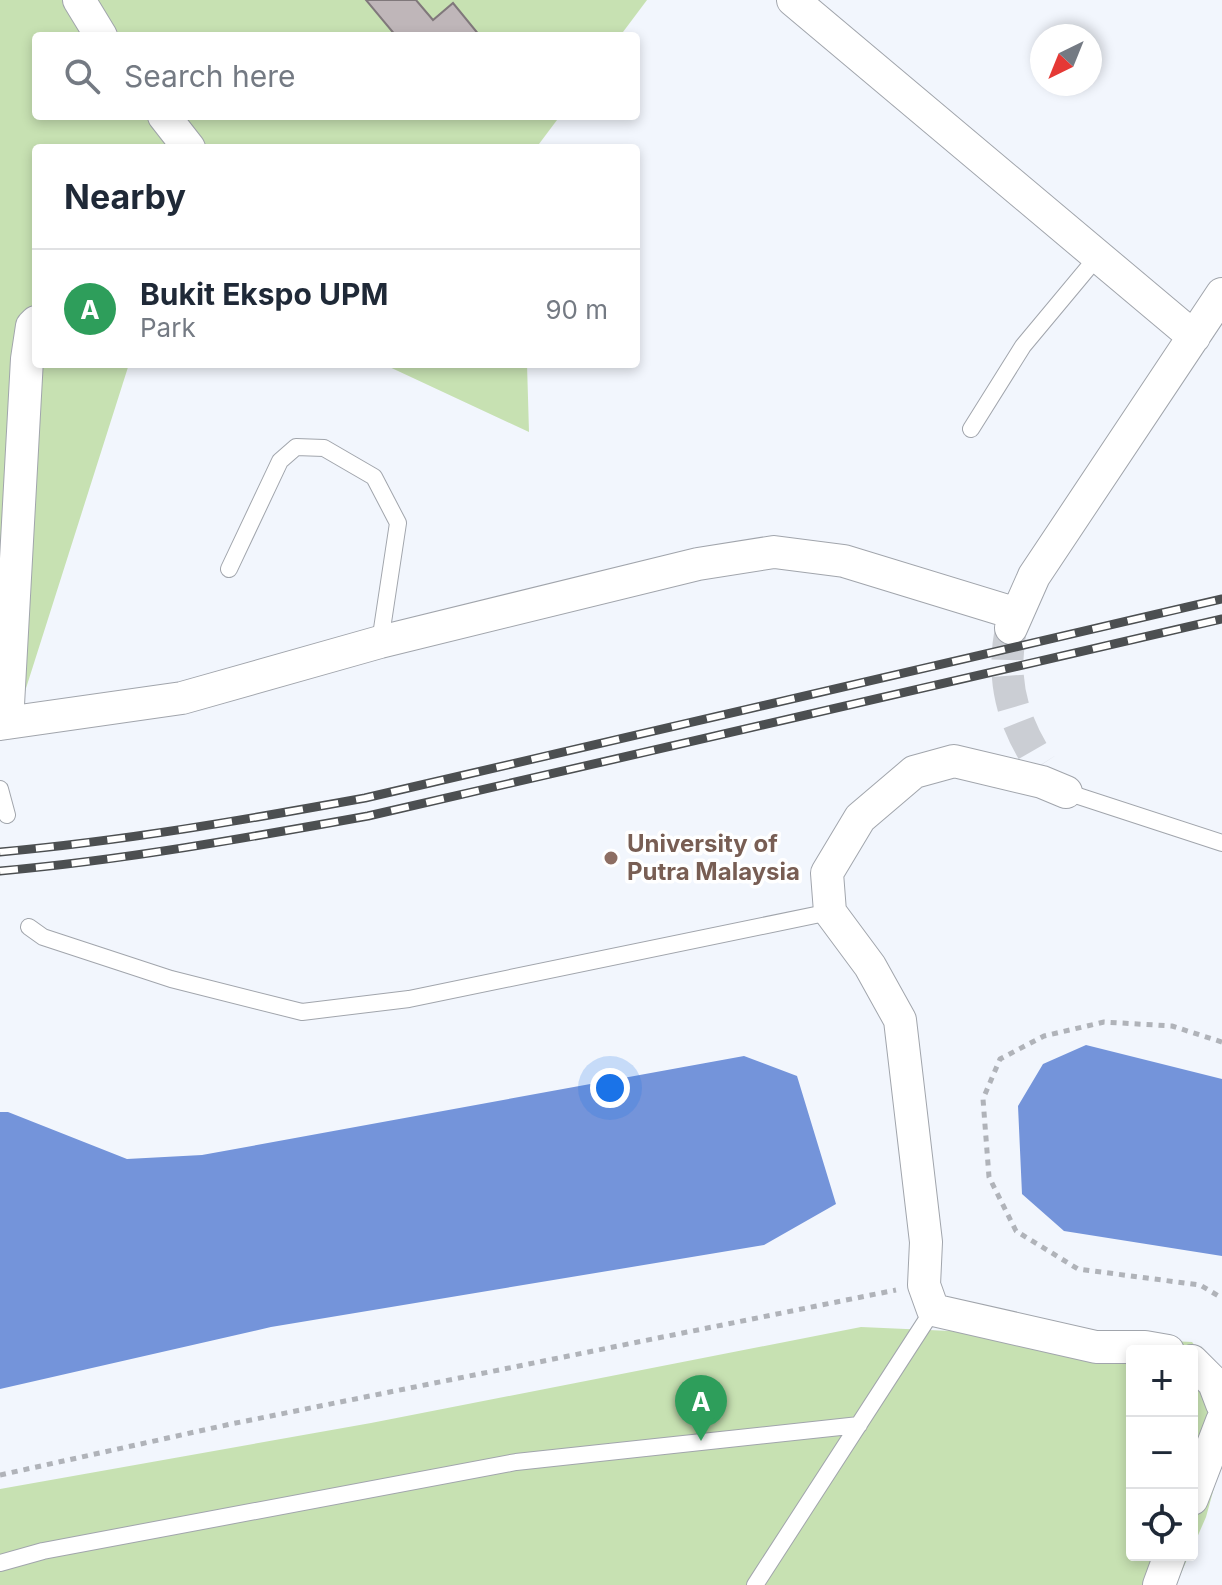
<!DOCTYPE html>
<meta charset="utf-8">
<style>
body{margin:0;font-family:Inter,sans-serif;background:#f6f6f7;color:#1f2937}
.controls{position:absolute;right:24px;bottom:24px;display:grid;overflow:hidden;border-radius:8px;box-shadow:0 4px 12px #0003}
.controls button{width:72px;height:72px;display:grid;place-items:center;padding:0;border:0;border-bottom:2px solid #e0e1e3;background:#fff;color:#1f2937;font:40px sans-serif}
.compass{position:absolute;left:1030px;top:24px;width:72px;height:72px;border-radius:50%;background:#fff;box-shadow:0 4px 12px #0003;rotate:223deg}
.you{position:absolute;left:610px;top:1088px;width:28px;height:28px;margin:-20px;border:6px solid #fff;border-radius:50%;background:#1a73e8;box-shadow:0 0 0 12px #1a73e833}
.badge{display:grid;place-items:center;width:52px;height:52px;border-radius:50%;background:#111827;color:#fff;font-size:26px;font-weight:700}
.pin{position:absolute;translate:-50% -66px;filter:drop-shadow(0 2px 4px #0008)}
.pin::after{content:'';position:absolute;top:42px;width:28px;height:24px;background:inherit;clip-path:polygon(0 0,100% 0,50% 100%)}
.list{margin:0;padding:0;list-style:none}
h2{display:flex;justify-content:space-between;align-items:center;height:104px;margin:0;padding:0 32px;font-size:34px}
h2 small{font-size:26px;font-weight:400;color:#747a83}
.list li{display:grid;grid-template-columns:52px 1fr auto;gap:24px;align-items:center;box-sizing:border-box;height:120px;padding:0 32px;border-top:2px solid #e0e1e3}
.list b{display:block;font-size:30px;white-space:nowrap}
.list p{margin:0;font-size:26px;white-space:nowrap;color:#747a83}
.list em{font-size:26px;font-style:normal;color:#747a83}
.icon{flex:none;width:44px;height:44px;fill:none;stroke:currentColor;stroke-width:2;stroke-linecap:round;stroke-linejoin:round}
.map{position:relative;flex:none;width:1222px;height:1585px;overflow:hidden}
.search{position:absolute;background:#fff;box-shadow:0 4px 12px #0003;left:32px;top:32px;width:608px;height:88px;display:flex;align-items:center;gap:20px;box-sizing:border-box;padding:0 28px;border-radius:8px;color:#747a83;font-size:30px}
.panel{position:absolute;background:#fff;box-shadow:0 4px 12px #0003;left:32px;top:144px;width:608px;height:224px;border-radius:8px}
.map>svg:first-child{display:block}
.green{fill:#c7e1b2}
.water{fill:#7494da}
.building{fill:#bfb6b9;stroke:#80787b;stroke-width:2}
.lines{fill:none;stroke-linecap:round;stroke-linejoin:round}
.street-tunnel{stroke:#cbced4;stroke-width:32;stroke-dasharray:32 16;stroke-linecap:butt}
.lane-casing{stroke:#a1a5ac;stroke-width:18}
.street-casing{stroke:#a1a5ac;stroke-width:34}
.path{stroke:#b0b3b9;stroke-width:5;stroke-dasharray:6 6;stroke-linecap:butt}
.lane{stroke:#fff;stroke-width:16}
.street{stroke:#fff;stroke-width:32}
.rail-casing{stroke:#4c4f51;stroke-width:9}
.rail{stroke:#fff;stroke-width:6;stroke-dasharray:18;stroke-linecap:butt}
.education-dot{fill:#8d6e63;stroke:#fff;stroke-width:3}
.labels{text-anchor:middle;stroke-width:7;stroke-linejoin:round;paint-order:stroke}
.education-label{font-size:24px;font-weight:bold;fill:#785e54;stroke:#fff;text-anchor:start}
</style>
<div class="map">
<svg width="1222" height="1585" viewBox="0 0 1222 1585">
<rect width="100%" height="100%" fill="#f2f6fd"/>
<!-- green -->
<path class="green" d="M0,0H647L620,36H36V116H560L536,148H36V364H129L21,704L0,707Z
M383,364H527L529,432Z
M861,1327L1192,1342L1222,1380V1459L1206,1517L1192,1549V1351H1132V1555H1189L1176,1585H0V1489L371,1423Z"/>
<!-- water -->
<path class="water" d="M1086,1045L1222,1079V1256L1064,1231L1022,1194L1018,1106L1043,1064Z
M744,1056L797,1076L836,1204L764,1245L271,1327L0,1389V1112H8L127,1159L202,1155Z"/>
<!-- building -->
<path class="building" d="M366,0H416L433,20L453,3L480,36H396Z"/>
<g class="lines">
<!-- street-tunnel -->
<path class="street-tunnel" d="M1011,628C1001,681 1012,720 1041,765"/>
<!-- lane casing -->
<g class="lane-casing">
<path id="lane" d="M971,429L1023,346L1098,256
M229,569L280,461L296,447L324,448L374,477L398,523L380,642
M0,789L7,815
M1066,792L1222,843
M29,927L43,937L171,979L302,1012L409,999L830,912
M0,1563L43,1551L516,1462L859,1425
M755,1585L933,1310"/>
</g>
<!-- street casing -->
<g class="street-casing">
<path id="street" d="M79,0L101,36
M793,0L1194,337
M164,116L189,148
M1011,628L1034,576L1222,294
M7,723L27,359L32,326L36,322
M0,724L182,698L380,642L698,564L774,552L844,561L1017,614
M1066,792L1042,782L954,761L914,772L860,818L827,873L830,912L870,966L900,1020L926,1242L924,1285L933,1310L1096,1347H1145L1168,1351
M1192,1361L1214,1383L1222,1404
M1192,1499L1222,1421
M1159,1585L1170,1555"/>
</g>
<!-- path -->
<path class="path" d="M1222,1042L1172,1026L1104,1022L1044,1036L1000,1059L983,1099L989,1177L1016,1231L1078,1269L1200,1285L1222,1298
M0,1475L231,1424L896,1290"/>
<!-- lane -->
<use href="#lane" class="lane"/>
<!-- street -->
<use href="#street" class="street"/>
<!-- rail casing -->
<g class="rail-casing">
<path id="rail" d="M0,852C123,841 244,820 365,798L1222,599
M0,871C124,860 246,838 368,816L1222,619"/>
</g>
<!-- rail -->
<use href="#rail" class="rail"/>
</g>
<!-- markers -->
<circle class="education-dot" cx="611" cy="858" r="8"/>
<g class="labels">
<!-- education labels -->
<g class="education-label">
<text x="627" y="852">University of<tspan x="627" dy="28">Putra Malaysia</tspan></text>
</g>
</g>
</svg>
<div class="controls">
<button>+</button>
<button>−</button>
<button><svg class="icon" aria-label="locate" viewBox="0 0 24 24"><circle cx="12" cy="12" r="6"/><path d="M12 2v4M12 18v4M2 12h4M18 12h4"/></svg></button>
</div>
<svg class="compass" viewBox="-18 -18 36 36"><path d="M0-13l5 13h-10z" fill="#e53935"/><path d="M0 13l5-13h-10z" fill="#747a83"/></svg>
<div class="you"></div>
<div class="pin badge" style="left:701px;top:1441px;background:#2e9e5b">A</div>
<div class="search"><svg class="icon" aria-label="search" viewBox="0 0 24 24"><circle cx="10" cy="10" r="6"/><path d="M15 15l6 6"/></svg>Search here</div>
<section class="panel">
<h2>Nearby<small></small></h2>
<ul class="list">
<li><span class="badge" style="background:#2e9e5b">A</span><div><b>Bukit Ekspo UPM</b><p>Park</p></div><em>90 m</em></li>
</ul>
</section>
</div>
